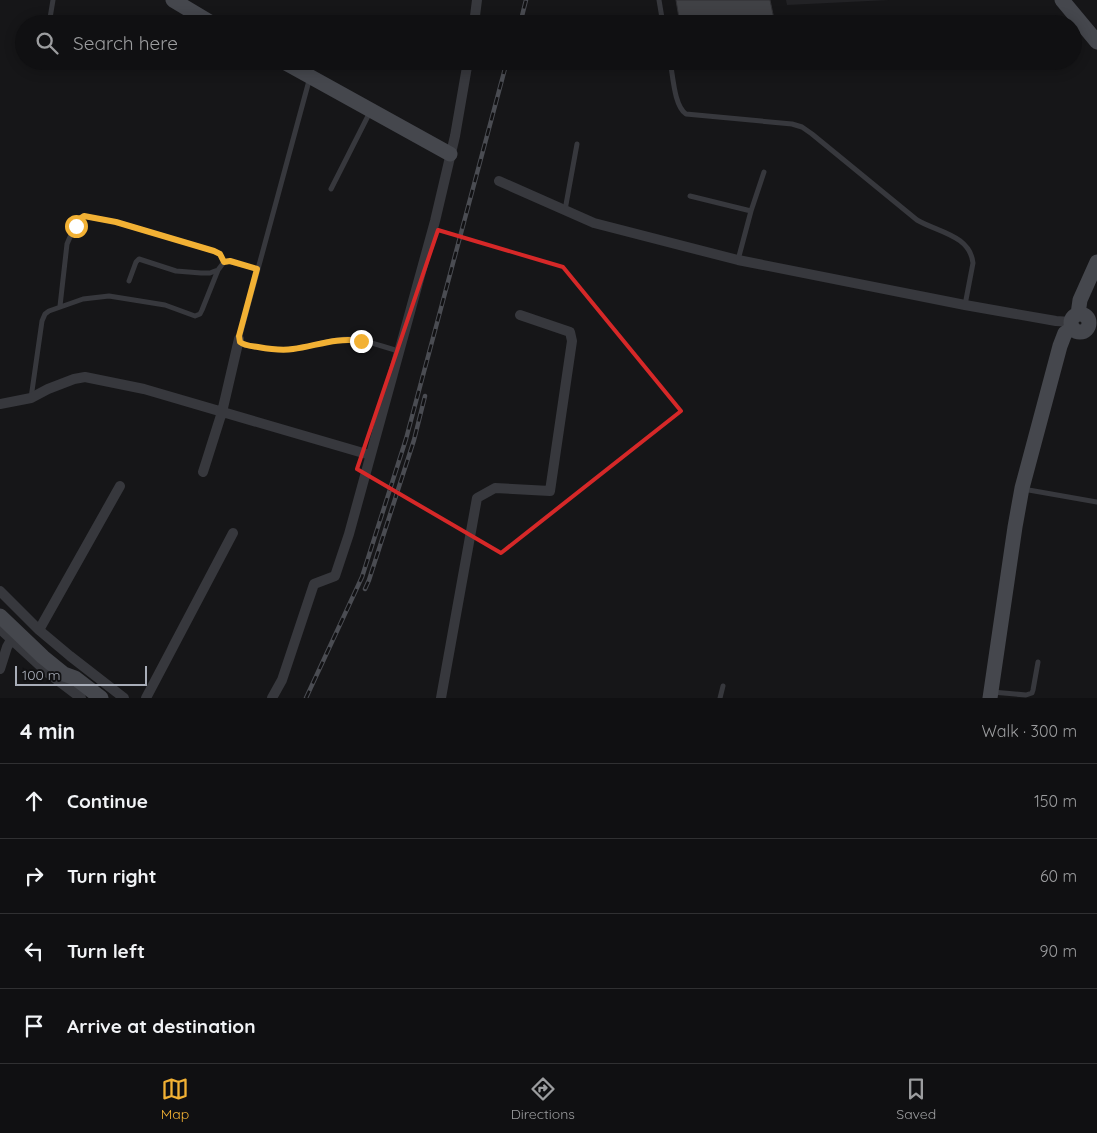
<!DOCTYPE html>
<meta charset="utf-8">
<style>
body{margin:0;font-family:Quicksand,sans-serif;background:#19191b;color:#f1f3f6}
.scale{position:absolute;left:15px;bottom:12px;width:132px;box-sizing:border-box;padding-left:5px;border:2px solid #a8adb8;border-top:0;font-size:14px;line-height:18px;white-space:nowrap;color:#a8adb8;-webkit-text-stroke:4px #111113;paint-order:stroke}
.stop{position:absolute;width:15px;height:15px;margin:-11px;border:4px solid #f2b134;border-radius:50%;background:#fff}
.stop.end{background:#f2b134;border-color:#fff;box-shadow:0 1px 5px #0008}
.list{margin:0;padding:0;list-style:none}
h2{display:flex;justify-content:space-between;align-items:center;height:65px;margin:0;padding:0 20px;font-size:21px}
h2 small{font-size:16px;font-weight:400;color:#9c9d9f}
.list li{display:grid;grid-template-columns:32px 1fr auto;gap:15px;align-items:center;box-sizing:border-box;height:75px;padding:0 20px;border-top:1px solid #303032}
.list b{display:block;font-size:19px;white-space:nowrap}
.list em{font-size:16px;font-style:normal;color:#9c9d9f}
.icon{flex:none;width:28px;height:28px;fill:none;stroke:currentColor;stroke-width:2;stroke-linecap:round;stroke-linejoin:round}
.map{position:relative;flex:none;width:1097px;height:698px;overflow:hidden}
.search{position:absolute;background:#101012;box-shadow:0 2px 12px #0003;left:15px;right:15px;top:15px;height:55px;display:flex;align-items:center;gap:12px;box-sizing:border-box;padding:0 18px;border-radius:28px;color:#9c9d9f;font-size:19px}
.sheet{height:365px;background:#101012}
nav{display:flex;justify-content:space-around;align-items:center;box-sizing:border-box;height:70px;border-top:1px solid #303032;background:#101012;font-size:14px;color:#9c9d9f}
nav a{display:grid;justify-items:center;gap:2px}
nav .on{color:#f2b134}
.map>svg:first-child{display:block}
.built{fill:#222225}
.building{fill:#404145;stroke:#303034}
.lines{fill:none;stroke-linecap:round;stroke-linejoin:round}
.lane{stroke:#37383d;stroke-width:5}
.street{stroke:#37383d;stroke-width:10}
.secondary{stroke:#45474d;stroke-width:15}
.rail-casing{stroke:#4a4c52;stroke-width:4.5}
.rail{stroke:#111113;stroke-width:2.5;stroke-dasharray:8;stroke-linecap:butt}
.route{stroke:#f2b134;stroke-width:6}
.marked{fill:none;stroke:#d62828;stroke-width:4;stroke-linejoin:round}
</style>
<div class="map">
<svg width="1097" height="698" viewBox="0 0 1097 698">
<rect width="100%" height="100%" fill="#161618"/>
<!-- built -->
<path class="built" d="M786,0H889L787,5Z"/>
<!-- building -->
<path class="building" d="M676,0H770L775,24H680Z"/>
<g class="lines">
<!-- lane -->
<path class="lane" d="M659,0L663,24
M49,24L53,0
M670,61C673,75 674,106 686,114L792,124L802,127L812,134L917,220C937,232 970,235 973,263L965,305
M310,77L239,339L241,344L245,345C261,348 276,351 292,349C311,347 330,339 350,339C367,340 383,347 399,351
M331,189L370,112
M690,196L751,211
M565,210L577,144
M738,260L751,211L764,172
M129,281L136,262L139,259L176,271L201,273H210L215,271L218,270L224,262L228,261L257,269
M60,306L67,244C71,234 76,222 84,216L116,222L214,251L220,254L224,262
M31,398L42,321L45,314L49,311L83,299L109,296L165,305L195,316L200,314L202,310L218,270
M1023,489L1097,502
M992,692L1026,695L1032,693L1033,690L1038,662
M720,698L723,686"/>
<!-- street -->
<path class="street" d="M474,24L477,0
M499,181L594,223L738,260L965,305L1056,321L1071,322
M0,404L31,398L48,389L74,379L85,377L144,389L370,455
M203,472L222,412L239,339
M0,591L39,630L70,656L124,698
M0,629L48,673L81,698
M39,630L120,486
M0,669L7,647L11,640
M146,698L233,533
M272,698L282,680L314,584L335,576L349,534L435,221L455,136L468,61
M441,698L477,498L495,488L550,491L572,341L570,332L520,315"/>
<!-- secondary -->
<path class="secondary" d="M173,0L213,24
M1062,0L1097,42
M282,61L450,154
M1078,314L1080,300L1097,262
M1071 323a9 9 0 1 1 18 0a9 9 0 1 1-18 0Z
M0,616L43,657L64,674L75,678L101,698
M990,698L1015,527L1022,488L1060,346L1065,333L1073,328"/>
<!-- rail casing -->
<g class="rail-casing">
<path id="rail" d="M520,24L526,0
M365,589L369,580L414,440L425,396
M306,698L362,577L406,439L507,61"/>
</g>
<!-- rail -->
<use href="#rail" class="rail"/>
</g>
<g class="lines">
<!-- route -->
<path class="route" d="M76,226L81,218L84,216L116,222L214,251L220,254L224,262L230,261L257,269L239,336L240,342C245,346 251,346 258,347C269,349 281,351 293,349C316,346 336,337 361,341"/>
</g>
<!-- marked area -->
<path class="marked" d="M438,230L563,267L681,411L501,553L357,469Z"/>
</svg>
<div class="scale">100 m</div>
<div class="stop" style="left:76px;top:226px"></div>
<div class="stop end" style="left:361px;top:341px"></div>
<div class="search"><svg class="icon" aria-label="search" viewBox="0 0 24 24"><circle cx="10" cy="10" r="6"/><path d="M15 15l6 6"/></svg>Search here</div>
</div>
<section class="sheet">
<h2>4 min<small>Walk · 300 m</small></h2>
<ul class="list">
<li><svg class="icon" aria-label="ahead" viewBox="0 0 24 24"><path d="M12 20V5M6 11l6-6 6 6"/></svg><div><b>Continue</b></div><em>150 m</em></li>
<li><svg class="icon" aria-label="right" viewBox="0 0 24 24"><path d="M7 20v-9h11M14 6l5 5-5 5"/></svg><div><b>Turn right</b></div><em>60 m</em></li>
<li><svg class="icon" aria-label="left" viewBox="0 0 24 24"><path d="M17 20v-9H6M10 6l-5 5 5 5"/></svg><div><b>Turn left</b></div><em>90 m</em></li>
<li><svg class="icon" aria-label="arrive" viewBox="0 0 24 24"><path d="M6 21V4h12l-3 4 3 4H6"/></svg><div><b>Arrive at destination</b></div></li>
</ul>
</section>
<nav>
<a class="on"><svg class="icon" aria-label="map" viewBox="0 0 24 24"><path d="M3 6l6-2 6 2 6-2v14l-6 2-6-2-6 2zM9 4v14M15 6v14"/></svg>Map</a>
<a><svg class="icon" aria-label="directions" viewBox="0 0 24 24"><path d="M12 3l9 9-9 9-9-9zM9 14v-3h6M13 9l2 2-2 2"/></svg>Directions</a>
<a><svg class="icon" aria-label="saved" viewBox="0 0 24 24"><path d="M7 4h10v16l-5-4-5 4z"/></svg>Saved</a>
</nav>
